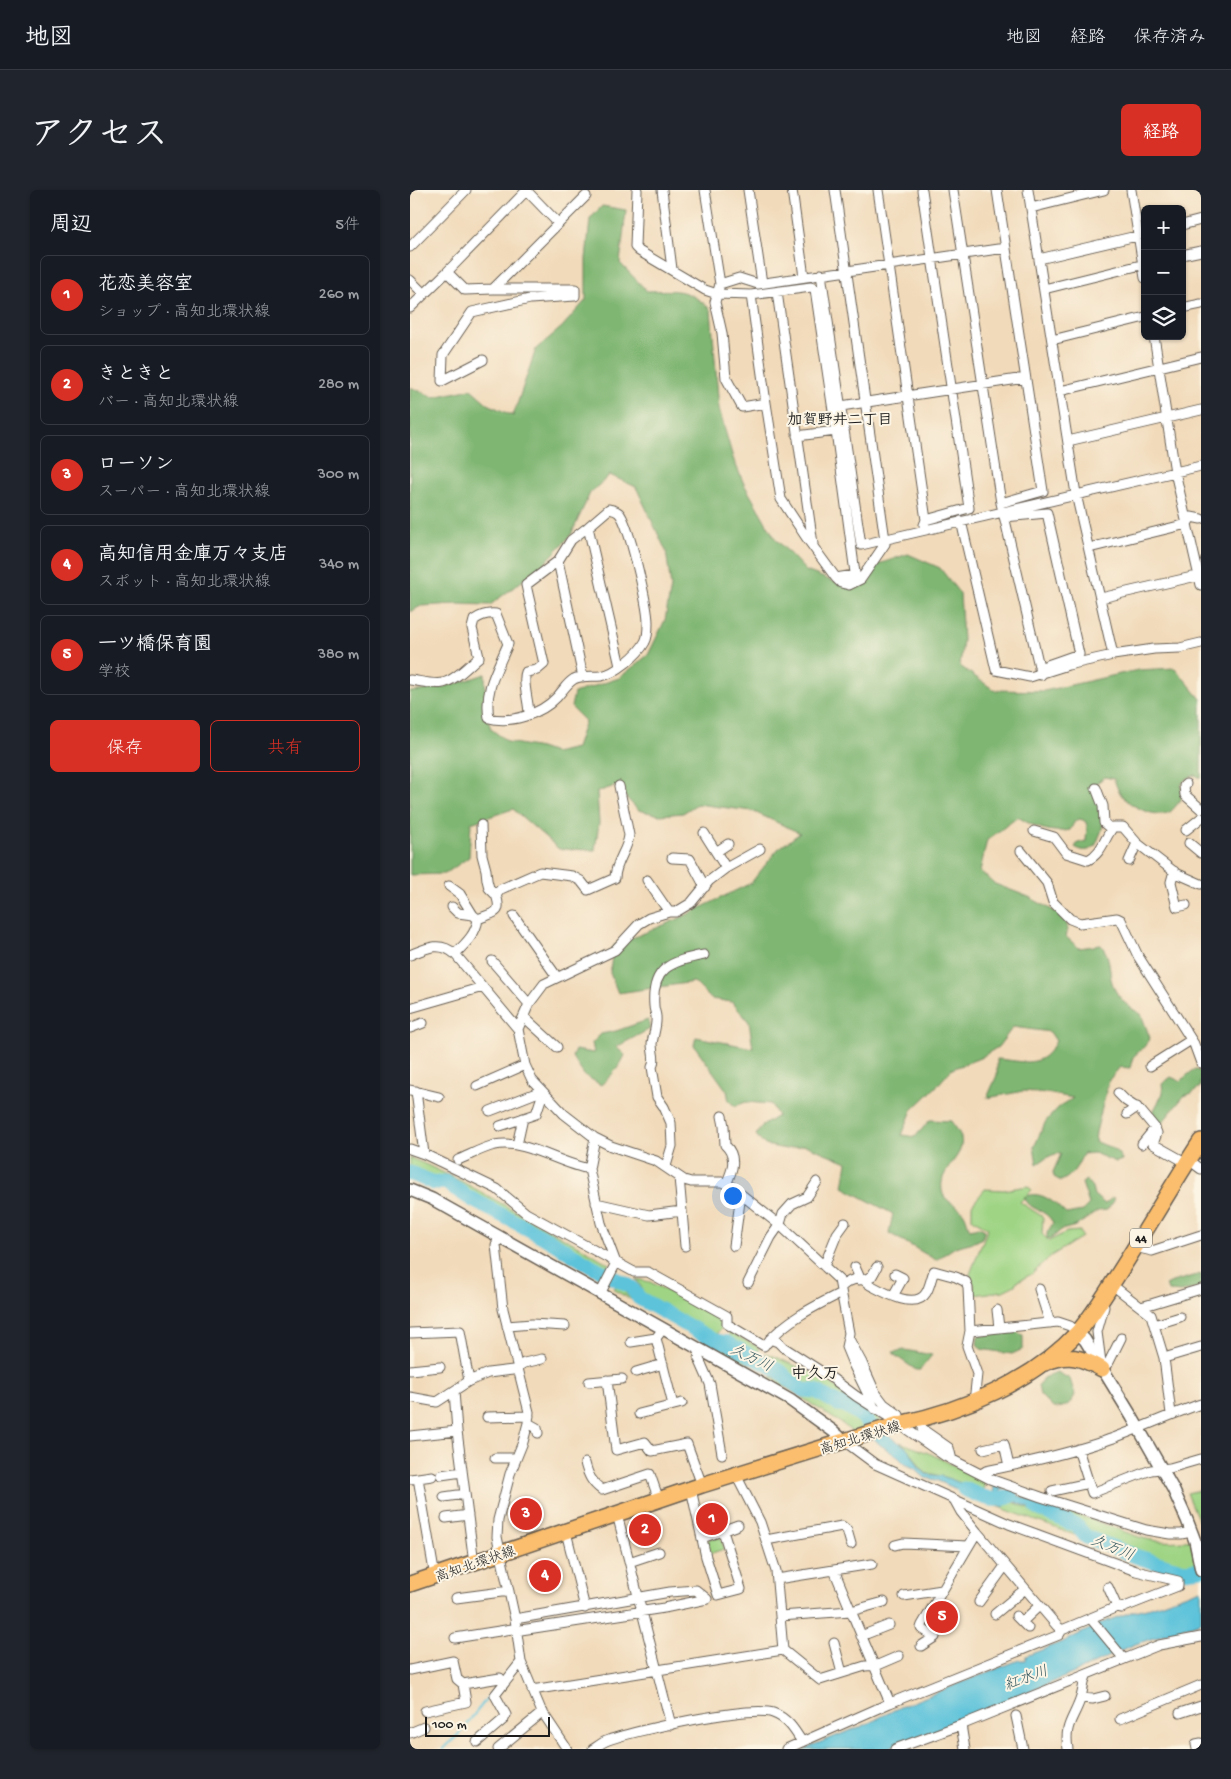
<!DOCTYPE html>
<html lang="ja">
<meta charset="utf-8">
<style>
body{margin:0;font-family:"Gochi Hand","Klee One",sans-serif;background:#20242c;color:#f1f3f6}
.controls{position:absolute;right:15px;top:15px;display:grid;overflow:hidden;border-radius:8px;box-shadow:0 1px 4px #0004}
.controls button{width:45px;height:45px;display:grid;place-items:center;padding:0;border:0;border-bottom:1px solid #363941;background:#171b24;color:#f1f3f6;font:25px sans-serif}
.scale{position:absolute;left:15px;bottom:12px;width:125px;box-sizing:border-box;padding-left:5px;border:2px solid #1c1c1c;border-top:0;font-size:14px;line-height:18px;white-space:nowrap;color:#1c1c1c;-webkit-text-stroke:4px #fcf5e5;paint-order:stroke}
.you{position:absolute;left:322px;top:1005px;width:18px;height:18px;margin:-12px;border:4px solid #fff;border-radius:50%;background:#1a73e8;box-shadow:0 0 0 8px #1a73e833}
.badge{display:grid;place-items:center;width:32px;height:32px;border-radius:50%;background:#d93025;color:#fff;font-size:16px;font-weight:700}
.pin{position:absolute;translate:-50% -50%;border:2px solid #fff;box-shadow:0 1px 5px #0006}
.list{margin:0;padding:0;list-style:none}
h2{display:flex;justify-content:space-between;align-items:center;height:65px;margin:0;padding:0 20px;font-size:21px}
h2 small{font-size:16px;font-weight:400;color:#9ea1a6}
.list li{display:grid;grid-template-columns:32px 1fr auto;gap:15px;align-items:center;box-sizing:border-box;height:80px;margin:0 10px 10px;padding:0 10px;border:1px solid #363941;border-radius:8px}
.list b{display:block;font-size:19px;white-space:nowrap}
.list p{margin:0;font-size:16px;white-space:nowrap;color:#9ea1a6}
.list em{font-size:16px;font-style:normal;color:#9ea1a6}
.actions{display:flex;gap:10px;padding:15px 20px}
.actions a{flex:1;padding:11px 0;border:1px solid #d93025;border-radius:8px;text-align:center;font-size:18px;color:#d93025}
.actions .main{background:#d93025;color:#fff}
.icon{flex:none;width:28px;height:28px;fill:none;stroke:currentColor;stroke-width:2;stroke-linecap:round;stroke-linejoin:round}
.map{position:relative;flex:none;width:791px;height:1559px;overflow:hidden;border-radius:8px}
header{display:flex;align-items:center;gap:30px;box-sizing:border-box;height:70px;padding:0 25px;background:#171b24;border-bottom:1px solid #363941}
header strong{font-size:24px}
nav{display:flex;gap:28px;margin-inline-start:auto;font-size:18px}
.intro{display:flex;align-items:center;justify-content:space-between;box-sizing:border-box;height:120px;padding:0 30px}
h1{margin:0;font-size:35px}
.button{padding:12px 22px;border-radius:8px;background:#d93025;color:#fff;font-size:18px;font-weight:700}
main{display:flex;gap:30px;padding:0 30px}
aside{flex:1;background:#171b24;border-radius:8px;box-shadow:0 1px 4px #0004}
.map>svg:first-child{display:block}
.green{fill:#9fd484;stroke:#5e7850}
.forest{fill:#7fb672;stroke:#4e6947}
.water{fill:#5dc3da;stroke:#3c707b}
.lines{fill:none;stroke-linecap:round;stroke-linejoin:round}
.stream{stroke:#5dc3da;stroke-width:2.5}
.river{stroke:#5dc3da;stroke-width:15}
.minor-casing{stroke:#675e53;stroke-width:11}
.tertiary-casing{stroke:#675e53;stroke-width:14}
.primary-casing{stroke:#675e53;stroke-width:18}
.minor{stroke:#fff;stroke-width:9}
.tertiary{stroke:#fff;stroke-width:11}
.primary{stroke:#fbbe6e;stroke-width:15}
.labels{text-anchor:middle;stroke-width:4;stroke-linejoin:round;paint-order:stroke}
.shield{fill:#fcf5e5;stroke:#5f5d58;stroke-width:1}
.shield-label{font-size:12px;font-weight:bold;fill:#1c1c1c}
.street-label{font-size:14px;fill:#1c1c1c;stroke:#fcf5e5}
.neighbourhood-label{font-size:15px;font-weight:bold;fill:#1c1c1c;stroke:#fcf5e5}
.water-label{font-size:15px;font-style:italic;fill:#33565e;stroke:#fcf5e5}
.quarter-label{font-size:16px;font-weight:bold;fill:#1c1c1c;stroke:#fcf5e5}
</style>
<header>
<strong>地図</strong>
<nav><a>地図</a><a>経路</a><a>保存済み</a></nav>
</header>
<div class="intro"><h1>アクセス</h1><a class="button">経路</a></div>
<main>
<aside>
<h2>周辺<small>5件</small></h2>
<ul class="list">
<li><span class="badge">1</span><div><b>花恋美容室</b><p>ショップ · 高知北環状線</p></div><em>260 m</em></li>
<li><span class="badge">2</span><div><b>きときと</b><p>バー · 高知北環状線</p></div><em>280 m</em></li>
<li><span class="badge">3</span><div><b>ローソン</b><p>スーパー · 高知北環状線</p></div><em>300 m</em></li>
<li><span class="badge">4</span><div><b>高知信用金庫万々支店</b><p>スポット · 高知北環状線</p></div><em>340 m</em></li>
<li><span class="badge">5</span><div><b>一ツ橋保育園</b><p>学校</p></div><em>380 m</em></li>
</ul>
<div class="actions"><a class="main">保存</a><a>共有</a></div>
</aside>
<div class="map">
<svg width="791" height="1559" viewBox="0 0 791 1559">
<rect width="100%" height="100%" fill="#fcf5e5"/>
<filter id="ink" filterUnits="userSpaceOnUse"><feTurbulence type="fractalNoise" baseFrequency=".02" numOctaves="2"/><feDisplacementMap in="SourceGraphic" scale="10" xChannelSelector="R" yChannelSelector="G"/><feConvolveMatrix kernelMatrix="1 2 1 2 8 2 1 2 1" color-interpolation-filters="sRGB"/></filter>
<filter id="wash" filterUnits="userSpaceOnUse"><feTurbulence type="fractalNoise" baseFrequency=".0096" numOctaves="4" result="noise"/><feDisplacementMap in="SourceGraphic" scale="20" xChannelSelector="R" yChannelSelector="G"/><feGaussianBlur stdDeviation="1.12" result="paint"/><feColorMatrix in="noise" values="0 0 0 0 0 0 0 0 0 0 0 0 0 0 0 0 0 1.4 0 .05"/><feComposite in="paint" operator="in"/></filter>
<g filter="url(#wash)">
<rect width="100%" height="100%" fill="#f1daba"/>
<!-- green -->
<path class="green" d="M0,968L15,974L51,991L181,1063L199,1074L197,1079L189,1074H183L131,1040L97,1024L85,1015L30,987L31,990C19,990 10,983 0,978Z
M618,996L622,1000L610,1012L633,1027L632,1044L639,1051L657,1042L670,1041L672,1047L641,1066L622,1084L606,1092L605,1095L593,1101L564,1105V1095L560,1084L578,1038L562,1029V1015L575,999L594,1000Z
M226,1089L240,1092L307,1127L312,1131L311,1139L308,1142L310,1148L304,1147L234,1107L231,1097Z
M205,1097H208L214,1100L217,1105L305,1153C319,1157 330,1163 341,1172L340,1174L331,1171L204,1100Z
M318,1141L346,1156L349,1158L348,1161C339,1163 329,1156 322,1152Z
M356,1163L414,1188L471,1230L467,1232L460,1229L435,1213L429,1212L407,1199L394,1197L384,1187L370,1178L367,1174L357,1170L354,1166Z
M362,1186L393,1204H407L434,1220L436,1221L435,1218H437L449,1226L455,1233L454,1240L443,1243L434,1235L361,1188Z
M490,1252L521,1264L575,1291L573,1301H569L523,1284H517C504,1273 506,1263 490,1252Z
M791,1300V1336L777,1303Z
M599,1310L640,1328C655,1326 667,1343 678,1350L583,1315V1313L592,1317Z
M661,1323C686,1330 708,1340 732,1348C751,1353 772,1352 791,1349V1376L770,1377L682,1346L672,1338L648,1326L651,1324L660,1325Z
M308,1346L311,1348L314,1359L299,1364L297,1354L299,1349Z"/>
<!-- forest -->
<path class="forest" d="M192,16L216,20L210,73L237,101C267,100 278,98 301,120L309,219L323,268L334,294L365,348L396,381L435,396L469,374L498,364L530,378L550,404L553,450L550,476L584,500L634,501L728,480L765,478L791,509V588L785,585C769,591 771,595 771,610C767,614 764,619 760,622C746,629 722,617 713,607C708,601 706,595 704,589L695,587L685,594C683,612 700,625 689,647C688,650 686,655 684,657C678,662 671,661 665,657L668,653L676,651L677,635L675,631L670,629L665,631L660,640C640,644 624,637 608,627L577,650L570,681L585,694L619,707L644,721L656,731L658,740L655,746L669,758L691,755C700,766 699,776 701,789C705,806 716,816 731,824L740,848L735,856L723,867L720,878L710,877L699,890L686,942L685,952C695,955 709,959 712,970L706,972L684,963L673,964C668,975 663,986 651,991L644,987L643,982L651,964C643,962 634,970 627,974L624,957L636,931L648,918L663,908L636,903L614,901L577,908L587,885V869C615,871 631,880 646,851L640,842L603,837L588,857L570,868L542,879L525,898L502,920L492,945L505,947L520,930L541,931C544,936 550,942 551,948C556,968 525,980 533,1004C536,1012 548,1015 553,1022C557,1027 557,1034 560,1039L569,1037L575,1040L572,1048L567,1051L545,1057L526,1070L479,1043L483,1024L433,997L437,972L395,955L376,959L355,955L346,945L352,936L368,926L361,914L336,912L325,916L319,911L317,901L284,855L286,847L343,858L339,832L322,812L301,809L284,792L208,803L200,783L203,756L268,729L341,693L368,659L390,643L342,621L287,614L273,623L250,625L228,620L205,596L187,602L189,633L185,660L149,659L103,619L61,633L59,667L35,684L0,685V502C26,500 50,493 75,484L76,523L81,539L98,552L130,558L144,563L166,558L175,531L161,517L164,503L209,488L238,465L255,430L261,397L256,361L226,297L200,285L180,303L161,345L132,376L80,415L47,414L11,416L0,422V197L24,207L61,199L78,214L103,226L126,159L152,137L176,110V69L180,29Z
M238,830L240,839L206,857L215,865C210,877 201,886 191,895L174,885L162,867L165,860L184,863L182,853L191,844L206,841Z
M785,879L791,882L790,897L782,903L774,906L751,934L746,930L743,922L753,903L752,894L761,887L770,891Z
M676,990L682,997L684,1005L695,1014L703,1007L704,1011L697,1020L688,1021L666,1036L651,1040L642,1048L637,1049V1043L643,1033C636,1018 620,1022 614,1007C631,999 645,1013 656,1024L672,1021L679,1014L672,993Z
M791,1084V1097L771,1102L758,1101L756,1095L762,1092Z
M606,1142L613,1145V1159L602,1164L571,1159L567,1154L568,1146Z
M495,1160L522,1165L510,1180H506L486,1166L483,1162Z
M647,1182L660,1189L665,1205C660,1215 655,1218 643,1218L630,1205L628,1196L633,1188Z"/>
<!-- water -->
<path class="water" d="M452,1225L465,1231L483,1249L496,1257L500,1261L509,1277L516,1284L532,1286L574,1302L573,1311L526,1290L515,1288L504,1278L495,1274L488,1267L469,1254L456,1239V1233Z
M583,1295L594,1299L590,1300L589,1304L597,1305L599,1302L657,1323H651L641,1327L600,1309L595,1312L594,1317L581,1314L584,1304Z
M791,1399V1432L723,1455L664,1483L541,1535L474,1559H393L444,1539H447L490,1517L609,1470H615L616,1466L657,1450L694,1432L724,1421L741,1417Z"/>
<g class="lines">
<!-- stream -->
<path class="stream" d="M33,1559L48,1545L83,1501"/>
<!-- river -->
<path class="river" d="M0,983L24,993L35,992L61,1009L132,1046L180,1075L221,1097L229,1108L266,1129L305,1151L317,1153L371,1182L379,1190L393,1200L406,1201L428,1214L435,1215L452,1226L466,1242
M554,1299C571,1306 583,1314 601,1306
M627,1318L667,1336L676,1347L728,1367L774,1381L791,1379"/>
</g>
</g>
<g filter="url(#ink)">
<g class="lines">
<!-- minor casing -->
<g class="minor-casing">
<path id="minor" d="M116,0L148,33
M227,0L225,57L229,61L295,100L307,104L341,105L401,97L405,99L426,241L445,383L444,385L426,388
M252,0L262,79
M295,0L310,94L305,112L312,143L316,188L332,217L356,213L371,309L396,347L426,388L431,393L439,395L451,389L475,354V350L425,0
M338,0L352,93
M382,0L394,87
M468,0L516,330L514,335
M512,0L559,318L516,330
M543,0L591,313L631,485
M587,0L633,301L591,313
M618,0L666,304L703,465
M721,0L735,88
M621,18L694,0
M772,35L791,30
M0,57L56,0
M772,65L791,61
M629,69L735,44
M37,82L117,0
M411,84L451,355L791,276
M0,90L14,104
M310,94L329,88L348,94L595,58
M634,99L735,74
M367,102L403,354
M341,105L356,213
M0,118L37,82L55,100L83,99L176,6
M772,118L791,114
M744,146L765,282L791,395
M642,150L735,127
M73,170L32,191L33,165L62,122L120,109L165,106V99H83
M650,201L791,167
M431,216L615,188
M387,246L426,241
M658,251L791,220
M594,327L637,323L669,464L629,478
M551,331L586,480L620,487L658,475L703,465L744,459L770,458L791,453
M178,337L210,476
M679,358L777,334L781,327L791,329
M148,371L173,487
M691,408L791,385
M0,490C10,491 22,495 33,493C46,490 59,475 69,467L62,438L64,430C71,425 77,423 86,424L98,454C87,480 74,499 79,528C100,534 131,524 146,508C152,502 157,493 164,489C172,485 183,487 191,486C205,484 228,465 235,452C238,447 238,439 238,433C238,417 219,333 209,323C206,320 203,320 199,319L178,337L161,350L148,371L116,395L134,474L127,480L116,482C112,491 119,513 119,524
M776,594L774,596L775,605L791,619
M686,598L693,616L694,633L701,639
M71,635L72,665L76,680L77,690L79,698L86,705
M776,640L791,628
M624,641L644,647L656,663L678,670C692,663 694,649 703,637H713L727,653L766,683L791,694
M294,643L316,678
M779,653L791,663
M611,661L637,693L643,712L660,729L670,733L707,728L711,730L728,766L784,854L791,873
M306,662L318,654
M262,668L280,669L295,697
M719,671L727,653
M764,681L761,692L767,717L776,715
M237,690L259,722
M39,696L50,704L63,725L68,729
M42,717L48,723L63,725
M104,726L147,787
M68,729C83,722 93,725 86,705L91,699L130,682L162,686L171,691L178,700L205,688C205,672 218,660 219,645L209,596
M45,764C56,753 66,744 68,729
M0,765C17,758 30,751 45,764L108,839L115,875L122,890L154,924L185,948L201,956L246,971L274,990L281,992H312L322,997L372,1037L429,1090L439,1143L436,1157L443,1174L465,1219
M82,771L119,814
M0,818L73,797
M114,827L147,857
M0,838L13,833
M108,839L119,814L134,794L205,760L229,734L239,728L259,722H266L281,713L299,691L316,678L350,659
M740,876L781,850
M67,896L115,875
M0,900L29,907
M6,901L14,964
M708,903L716,911L730,920L745,938L747,943L743,954L777,973
M80,921L131,901
M717,924L727,917
M312,926L314,936L315,955C327,966 323,980 316,994
M90,936L126,924L133,903
M185,948L179,979L191,1033L206,1073L190,1104
M732,954L745,938
M107,955L113,928
M0,959L14,964L87,999L116,1023L224,1082H238L317,1126V1134L354,1156
M48,970C60,965 72,958 85,955C114,949 148,973 179,979
M779,970L791,979
M256,976L262,956L261,933L254,917L247,907L242,877C246,870 242,862 242,854C243,845 247,836 246,827C246,823 244,820 244,816C241,778 261,771 294,765
M269,987L275,1056
M186,1013L239,1025L272,1021
M89,1047L86,1055L93,1119L119,1222L118,1233L113,1252L100,1284L88,1330L87,1347L105,1429L111,1472L131,1520L157,1559
M324,1056L331,1004
M725,1057L742,1061L791,1045
M414,1076L427,1044L435,1033
M445,1077L449,1086V1090
M454,1090L462,1086L467,1077
M338,1093L361,1047L370,1034L373,1024L382,1014L397,1007L407,992
M431,1097C437,1092 445,1087 453,1090C456,1091 459,1095 462,1096C475,1103 506,1120 516,1103C520,1097 521,1088 524,1081L546,1087L556,1092L558,1098L560,1141L557,1156L567,1184L564,1212
M701,1098V1094L741,1125L754,1168L761,1224
M629,1099L640,1133
M483,1106L493,1088L485,1084
M731,1117L791,1099
M587,1120L589,1138
M744,1135L770,1127
M97,1136L122,1134L155,1136
M253,1139L246,1148L263,1215
M560,1141L648,1132L660,1136L667,1142
M0,1143L50,1141L59,1191
M360,1149L368,1152L373,1157L423,1189L446,1206L482,1229L535,1266L580,1289L631,1307L736,1340L760,1344H771L782,1342
M439,1149L452,1173L465,1202L474,1214L489,1225
M221,1152L246,1148
M357,1153C375,1131 405,1116 431,1103
M290,1160L289,1169L300,1194L312,1264
M754,1168L791,1157
M691,1172L687,1142L694,1117
M692,1179L699,1172L711,1148
M0,1180L30,1177
M226,1182L253,1174
M197,1190L206,1260L235,1252L242,1261L277,1254L292,1295
M179,1192L212,1189
M44,1201L47,1241L64,1373
M0,1207L27,1212L59,1191L78,1183L103,1180L114,1173L132,1169
M229,1224L272,1213
M77,1227L119,1226
M118,1233L127,1238L128,1243
M512,1239L539,1258L542,1270
M0,1246L47,1241
M434,1251L465,1274L599,1334L726,1381L768,1391V1396L712,1418L707,1417L652,1440L647,1436L567,1342L551,1322L545,1311
M573,1259L594,1254L599,1276
M668,1259L682,1303L741,1280L760,1278L791,1269
M85,1268H106
M175,1273C178,1285 182,1293 192,1300L240,1284L249,1310
M571,1284L576,1281C616,1273 656,1264 695,1251C727,1240 758,1225 791,1214
M31,1285L52,1282
M326,1285L350,1332L366,1381L373,1460L410,1490L455,1476L468,1475L489,1466
M8,1288L22,1286
M0,1289L8,1288L25,1387
M281,1299L296,1367L308,1405L331,1399L313,1341
M642,1301L679,1293
M34,1307L55,1304
M207,1324L261,1535
M36,1328L58,1325
M156,1342L175,1418
M292,1348L328,1335
M356,1350L432,1336L437,1340L441,1354
M485,1355L493,1353L558,1356
M219,1372L249,1362
M424,1380L441,1421L474,1412
M367,1389L462,1374
M698,1397L707,1417
M494,1406L532,1400
M46,1408L99,1401
M569,1412L595,1376
M585,1424L615,1399
M370,1426L441,1421L480,1513
M606,1426L618,1438
M681,1429L714,1469
M612,1432L629,1416
M451,1446L479,1435
M45,1448L102,1439L111,1440L254,1418L297,1409L286,1400L260,1402L105,1429
M424,1453L432,1483
M511,1456L525,1447L511,1438L512,1435L567,1342
M0,1480L43,1471L47,1489L53,1494L90,1488
M122,1500L373,1460
M671,1508L683,1509L695,1506
M15,1521L56,1512L53,1494
M770,1523L791,1516
M606,1526L613,1559
M710,1529L791,1495
M551,1535L555,1559
M0,1543L14,1537
M67,1552L94,1529L96,1525L85,1505L111,1472
M88,1559L133,1522
M183,1559C187,1557 191,1553 196,1551C220,1541 341,1515 363,1523C377,1528 384,1539 392,1552
M376,1559L480,1513L649,1445L652,1440
M485,1559L551,1535L749,1455L791,1447
M658,1559C654,1535 663,1530 670,1510C673,1502 673,1494 676,1486
M787,1559L786,1554L791,1553"/>
</g>
<!-- tertiary casing -->
<g class="tertiary-casing">
<path id="tertiary" d="M0,1000L22,1009L380,1210L423,1241L434,1251
M667,1142L675,1150L722,1227L763,1299L777,1330L785,1351L791,1380"/>
</g>
<!-- primary casing -->
<g class="primary-casing">
<path id="primary" d="M635,1173C659,1163 671,1167 692,1179
M0,1394L292,1295L489,1234C554,1220 622,1192 668,1142C683,1125 695,1105 707,1086C736,1041 762,995 791,951"/>
</g>
<!-- minor -->
<use href="#minor" class="minor"/>
<!-- tertiary -->
<use href="#tertiary" class="tertiary"/>
<!-- primary -->
<use href="#primary" class="primary"/>
</g>
</g>
<g class="labels">
<!-- shield labels -->
<rect class="shield" x="720" y="1038.5" width="22" height="19" rx="4"/>
<g class="shield-label">
<text x="731" y="1052">44</text>
</g>
<!-- street labels -->
<g class="street-label">
<text transform="translate(450 1247) rotate(-17)" y="5">高知北環状線</text>
<text transform="translate(65 1373) rotate(-19)" y="5">高知北環状線</text>
</g>
<!-- neighbourhood labels -->
<g class="neighbourhood-label">
<text x="430" y="234">加賀野井二丁目</text>
</g>
<!-- water labels -->
<g class="water-label">
<text transform="translate(342 1167) rotate(26)" y="5">久万川</text>
<text transform="translate(703 1357) rotate(22)" y="5">久万川</text>
<text transform="translate(616 1487) rotate(-20)" y="5">紅水川</text>
</g>
<!-- quarter labels -->
<g class="quarter-label">
<text x="405" y="1188">中久万</text>
</g>
</g>
</svg>
<div class="controls">
<button>+</button>
<button>−</button>
<button><svg class="icon" aria-label="layers" viewBox="0 0 24 24"><path d="M12 4l9 5-9 5-9-5zM3 14l9 5 9-5"/></svg></button>
</div>
<div class="scale">100 m</div>
<div class="you"></div>
<div class="pin badge" style="left:302px;top:1329px">1</div>
<div class="pin badge" style="left:235px;top:1340px">2</div>
<div class="pin badge" style="left:116px;top:1324px">3</div>
<div class="pin badge" style="left:135px;top:1386px">4</div>
<div class="pin badge" style="left:532px;top:1427px">5</div>
</div>
</main>
